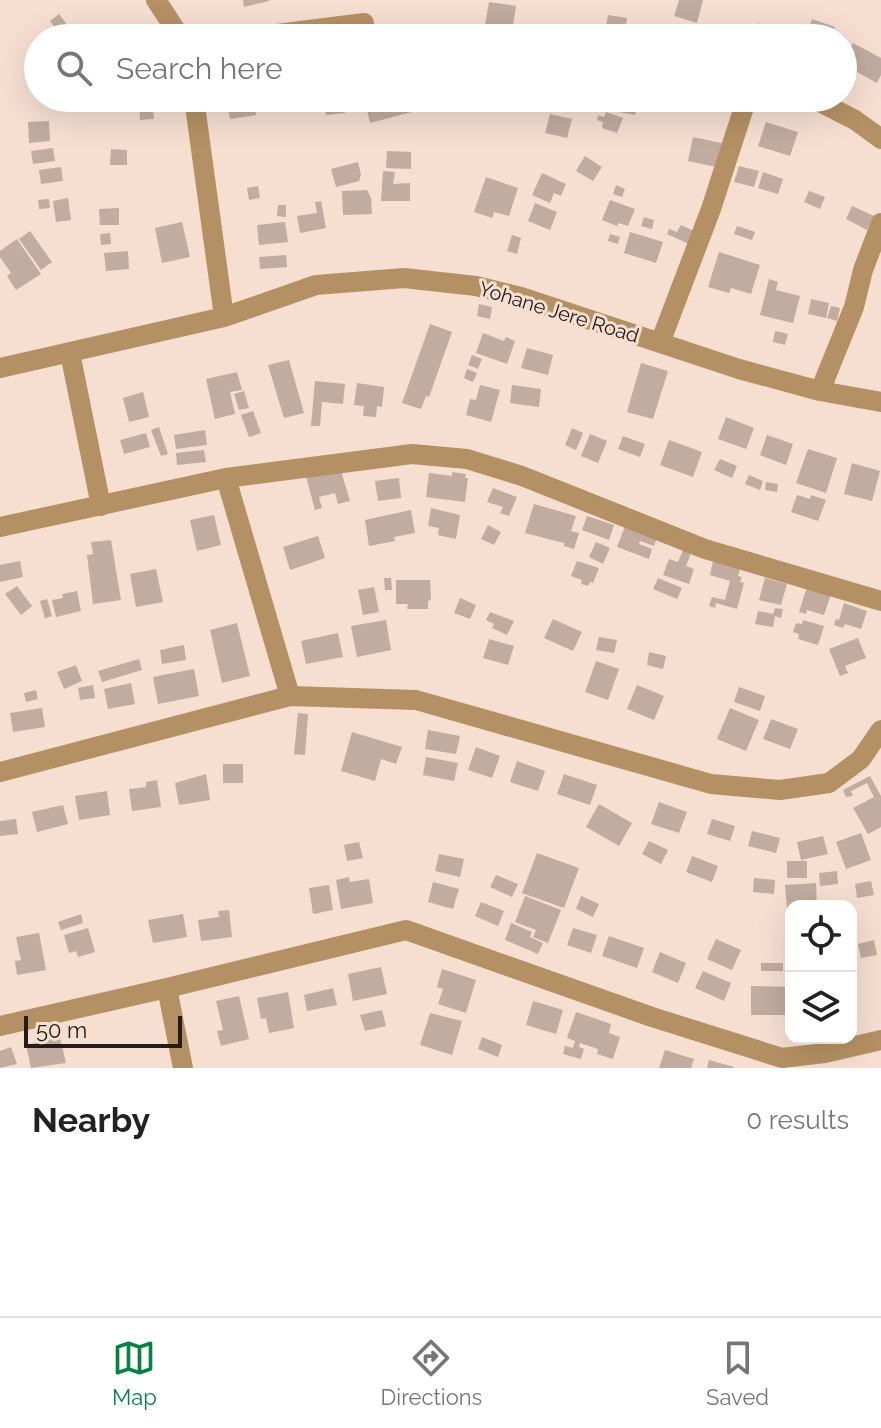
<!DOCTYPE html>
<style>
body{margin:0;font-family:Raleway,sans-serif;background:#f6f6f6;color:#222}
.controls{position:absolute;right:24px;bottom:24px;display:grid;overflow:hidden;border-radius:16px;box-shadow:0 8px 32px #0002}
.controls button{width:72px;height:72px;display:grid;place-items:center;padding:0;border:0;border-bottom:2px solid #e0e0e0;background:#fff;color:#222;font:40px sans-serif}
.scale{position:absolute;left:24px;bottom:20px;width:158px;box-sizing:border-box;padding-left:8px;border:4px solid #241c18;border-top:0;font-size:22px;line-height:28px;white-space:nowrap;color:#241c18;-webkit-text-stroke:6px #f6ded1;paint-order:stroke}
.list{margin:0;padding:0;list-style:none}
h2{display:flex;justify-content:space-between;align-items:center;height:104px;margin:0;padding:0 32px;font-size:34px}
h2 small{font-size:26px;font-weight:400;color:#767676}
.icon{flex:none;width:44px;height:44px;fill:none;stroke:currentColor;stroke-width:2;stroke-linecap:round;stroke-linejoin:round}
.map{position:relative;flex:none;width:881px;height:1068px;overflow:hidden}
.search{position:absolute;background:#fff;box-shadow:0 8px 32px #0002;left:24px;right:24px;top:24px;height:88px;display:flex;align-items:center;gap:20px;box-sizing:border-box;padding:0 28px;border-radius:44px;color:#767676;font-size:30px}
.sheet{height:248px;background:#fff}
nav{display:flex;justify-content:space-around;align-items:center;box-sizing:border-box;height:112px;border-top:2px solid #e0e0e0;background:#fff;font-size:22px;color:#767676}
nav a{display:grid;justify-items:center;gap:4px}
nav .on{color:#0b8043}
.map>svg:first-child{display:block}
.building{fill:#c2ab9f}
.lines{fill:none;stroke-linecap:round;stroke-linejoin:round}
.minor{stroke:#b49164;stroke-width:20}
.labels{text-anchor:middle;stroke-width:6;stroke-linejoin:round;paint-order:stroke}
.street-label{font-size:20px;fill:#241c18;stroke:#f6ded1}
</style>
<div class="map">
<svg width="881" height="1068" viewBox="0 0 881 1068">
<rect width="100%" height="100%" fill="#f6ded1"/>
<!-- building -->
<path class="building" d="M243,0H269V1L244,7Z
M679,0H703L697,23L674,16Z
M489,2L516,6L511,38L483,36Z
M59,14L68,26L59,33L50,21Z
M608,15L627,18L624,37L605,33Z
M812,19L835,27L831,38H805Z
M759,23L786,34L785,38H753Z
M635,28L660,30L659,38H634Z
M853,43L881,58V75L877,83L857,72L854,78L843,72V62Z
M152,98L154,119L140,120L139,99Z
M226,98H253L256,115L230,119Z
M323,98H343L345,113L326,115Z
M364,98H409L412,112L370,123Z
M606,98H639L635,115L604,109Z
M606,112L623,118L617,133L602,128L603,122L597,120L598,115L604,117Z
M550,114L572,119L567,138L545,133Z
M49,121L50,141L29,143L28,122Z
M766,122L798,132L790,156L758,146Z
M693,137L726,144L721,168L688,161Z
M53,148L55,161L33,164L31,151Z
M111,149L127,150V165H110Z
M387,151L411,152V169L386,168Z
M585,156L602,167L593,181L576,171Z
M358,162L361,175L359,181L336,187L331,169Z
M739,166L759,171L754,187L734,182Z
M61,167L63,181L41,184L39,170Z
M383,171L395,172L393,184L410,183V201H381Z
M763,172L783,179L778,194L758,188Z
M542,173L566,184L561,196L554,193L550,203L532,195Z
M486,177L518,188L509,216L494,212L492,218L474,212Z
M616,185L625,189L622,197L613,194Z
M258,186L260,198L249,200L247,188Z
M367,190L371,198L372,214L343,215L342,191Z
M809,191L825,197L820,209L804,202Z
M68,198L71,220L56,222L53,201Z
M49,199L50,208L39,209L38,200Z
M610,200L635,209L628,226L618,223L617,226L602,220Z
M321,201L326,228L300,233L297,216L317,213L315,202Z
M535,203L557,212L550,230L528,221Z
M278,205H286V217L277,216Z
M852,206L874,216L867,230L846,219Z
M119,208V225H100L99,209Z
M644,217L654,220L652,229L641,226Z
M182,222L190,257L162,263L155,228Z
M285,222L288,242L259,245L257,225Z
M681,225L694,231L689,244L667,234L669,229L677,232Z
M737,226L755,232L752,240L734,234Z
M30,231L52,262L41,270L19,239Z
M630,232L663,242L656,263L624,253Z
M110,233L111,244L101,245L100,234Z
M610,234L620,237L618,244L608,241Z
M512,235L521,238L517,254L507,251Z
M17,239L41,274L16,290L7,276L11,273L0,257V251Z
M128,251L129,269L106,271L104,253Z
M719,252L760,265L751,294L731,288L729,293L708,287Z
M286,255L287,267L260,269L259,257Z
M769,279L778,282L776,290L800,296L793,323L760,315Z
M811,299L829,303L826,318L808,314Z
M479,304L492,307L490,319L477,316Z
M831,306L840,308L837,321L827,318Z
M430,324L452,332L429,397L426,396L421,409L402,403Z
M775,331L788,334L785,345L773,342Z
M483,333L504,341L506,337L515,341L507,364L476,353Z
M527,348L553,355L548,375L521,368Z
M472,355L482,359L478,369L468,365Z
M289,360L304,413L284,418L268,365Z
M641,363L668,371L653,419L627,412Z
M467,369L477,373L473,382L464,378Z
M237,372L242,390L230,392L235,414L215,419L206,379Z
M315,381L345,384L343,404L322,402L320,426H311Z
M357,383L384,387L382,407L377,406L376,417L363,416L364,406L354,405Z
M480,385L500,390L491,422L466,415L470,399L476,400Z
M512,385L541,389L539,407L510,403Z
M244,391L249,408L239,410L234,394Z
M143,392L149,417L129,422L123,398Z
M253,411L261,433L249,437L241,415Z
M726,417L754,428L746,449L718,439Z
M159,427L168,454L161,456L151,430Z
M572,428L583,433L576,450L565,445Z
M205,430L207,445L176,449L174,435Z
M146,433L150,447L124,454L120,440Z
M590,434L607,441L598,463L581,456Z
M767,435L793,444L786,465L760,455Z
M623,436L645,444L640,457L618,449Z
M669,440L702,452L693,477L660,465Z
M808,449L837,458L826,493L796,483Z
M204,450L206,462L177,465L176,453Z
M720,459L737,466L732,478L714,470Z
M852,463L880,471L872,501L844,494Z
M339,464L350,501L338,504L335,493L319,497L322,508L315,510L305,473Z
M452,472L466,474L465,478H468L465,502L426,497L429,473L452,476Z
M749,475L763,481L760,490L745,484Z
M399,478L401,498L378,501L375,481Z
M766,482L778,484L777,492L765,490Z
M493,488L517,497L509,516L500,513L503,507L487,502Z
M797,495L810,499L811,495L826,500L818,521L791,512Z
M534,504L576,516L571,531L579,533L574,549L564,546V543L525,533Z
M431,508L460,515L456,539L438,535L439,528L428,526Z
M411,510L415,533L394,537L395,541L369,546L365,520Z
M214,515L221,545L197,551L190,520Z
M587,516L614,525L609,540L582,530Z
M488,525L501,532L494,545L481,539Z
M625,526L657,537L654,546L640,541L639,544L652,549L649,559L617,547Z
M318,536L325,558L290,570L283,547Z
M111,540L121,600L93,604L87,555L93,554L91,542Z
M596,542L610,548L603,564L589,557Z
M683,550L691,553L686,566L694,569L689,584L663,575L669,559L678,562Z
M20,561L23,577L0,582V565Z
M577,561L599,568L593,583L590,582L588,586L581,584L582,580L571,576Z
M713,561L740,569L738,576L742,577L740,582L744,583L737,609L716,603L715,608L709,606L712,597L725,600L730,581L710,575Z
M156,569L163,602L136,607L130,574Z
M384,578H391L392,590H385Z
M658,578L682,588L677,599L653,589Z
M765,578L787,584L781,605L759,600Z
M396,580H430L431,600L428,601V609H407L408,604H396Z
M17,586L32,606L21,615L5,594Z
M374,587L379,612L363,615L358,590Z
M807,587L831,594L824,615L807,610L806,614L799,612Z
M77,591L81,611L56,617L52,600L63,598L62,594Z
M460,598L476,605L470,619L454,613Z
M47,599L52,616L45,618L40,601Z
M844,603L867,611L861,629L845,624L843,628L834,625L836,619L839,620Z
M775,608L783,609L781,618L775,616L773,627L755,624L758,611L773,614Z
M490,612L514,621L507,635L492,628L494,624L486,620Z
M553,619L582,632L573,651L544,638Z
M386,620L391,650L357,657L351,626Z
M803,620L824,626L818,645L798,639L799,634L793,632L796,623L802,624Z
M237,623L250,676L222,683L210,630Z
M338,633L343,657L306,664L301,641Z
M599,637L617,640L614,653L596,650Z
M858,638L866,658L845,666L848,673L840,676L829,649Z
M489,639L514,646L508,665L483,658Z
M184,645L186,660L162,664L160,650Z
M649,652L666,656L663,669L647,665Z
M139,659L142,670L102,682L98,671Z
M596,661L619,669L608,700L585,692Z
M76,665L82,681L64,689L57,672Z
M194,669L199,696L158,704L153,677Z
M131,683L135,704L108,709L104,689Z
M93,685L95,698L80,700L78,688Z
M637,685L664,696L654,720L627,709Z
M739,687L765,696L760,711L734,702Z
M36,690L38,699L26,702L24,693Z
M42,708L45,727L13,732L10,713Z
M730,708L759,720L746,751L717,739Z
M298,713L308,714L305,755L294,754Z
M771,719L798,729L790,749L763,739Z
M428,730L460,736L456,754L425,749Z
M352,732L402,747L396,764L381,759L375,781L341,771Z
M476,747L500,756L492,778L468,770Z
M426,757L458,763L454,781L423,775Z
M517,761L545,771L538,791L510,782Z
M223,764H243V783H223Z
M206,774L210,800L179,805L175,783Z
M564,774L597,785L590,805L557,794Z
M870,776L881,796V827L868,834L853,808L874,797L867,783L851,791L853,796L846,797L843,790Z
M157,780L161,807L132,811L129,789L146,787V782Z
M107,791L110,815L79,820L75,796Z
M659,802L687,812L679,833L651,824Z
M599,804L632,823L619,846L586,827Z
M63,805L68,824L37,832L32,812Z
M16,819L18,834L0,836V821Z
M712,819L735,826L730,841L707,834Z
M752,831L780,838L776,853L748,846Z
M861,833L871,860L846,869L836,842Z
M823,836L828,854L801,860L797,842Z
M649,841L668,850L661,864L642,854Z
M359,842L363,858L347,861L344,845Z
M537,853L579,868L564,908L522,893Z
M439,854L464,859L460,877L435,871Z
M692,856L718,866L712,882L686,872Z
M787,861H807V878H787Z
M837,871L838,884L820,886L819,873Z
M496,875L518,884L512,897L490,887Z
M349,877L350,882L369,879L373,903L341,909L336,880Z
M754,878L775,880L774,894L753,892Z
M871,881L874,895L857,898L855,884Z
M433,882L459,889L453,909L428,902Z
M816,883L817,906H791V908L787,909L785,885Z
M329,885L333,910L313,914L309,888Z
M525,896L561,910L548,943L533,937L536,930L515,922Z
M581,896L599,904L593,917L576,909Z
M481,902L504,911L498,926L475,916Z
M229,910L232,937L201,941L198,920L219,917L218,911Z
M81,914L83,923L61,930L58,922Z
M183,914L187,937L153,943L148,920Z
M511,923L532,932L530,937L543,943L538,954L505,940Z
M88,928L95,952L78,957L76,951L69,953L64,935Z
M573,928L597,935L591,953L567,945Z
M39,933L46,970L17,975L15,961L21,960L16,937Z
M609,936L644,948L637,968L602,956Z
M716,939L741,950L732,970L707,959Z
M874,940L877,955L861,958L858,944Z
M660,952L686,963L678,983L652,972Z
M761,963H783V971H761Z
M381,967L387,994L353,1001L348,974Z
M442,969L476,980L466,1013L438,1004L443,989L437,987Z
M703,971L731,983L724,1001L695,988Z
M751,986L791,987V1015H751Z
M333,988L337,1005L307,1011L304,995Z
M288,992L294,1028L269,1033L266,1018L261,1019L257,998Z
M239,996L249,1039L221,1046L217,1031L223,1030L216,1001Z
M533,1001L563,1010L556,1034L526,1025Z
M382,1010L386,1026L365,1031L360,1015Z
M576,1012L611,1024L609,1033L620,1037L613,1059L597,1054L598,1049L580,1043L579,1047L584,1049L581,1059L563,1054L565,1046L573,1048L575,1041L567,1038Z
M430,1013L462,1021L452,1055L420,1045Z
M59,1034L66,1063L31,1068L26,1045L49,1040L48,1036Z
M482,1037L502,1045L498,1057L478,1049Z
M11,1047L17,1064L0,1068V1051Z
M665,1050L694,1059L691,1068H659Z
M709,1060L734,1067V1068H707Z"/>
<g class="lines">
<!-- minor -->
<path class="minor" d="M156,0L181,38
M245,38L364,23
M194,98L224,317
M812,98L855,120L881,139
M660,343L711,209L747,98
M70,353L101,506
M0,368L224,317L316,285L404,278L476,286L521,297L739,369L820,391L881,402
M820,391L854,307L863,270L881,223
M226,478L290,696
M0,527L226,478L412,454L467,459L522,476L705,549L881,601
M0,772L290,696L416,700L711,784L780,790L829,783L861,759L881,730
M167,988L406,930L652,1017L782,1058L825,1053L881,1040
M0,1026L167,988L183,1068"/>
</g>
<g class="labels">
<!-- street labels -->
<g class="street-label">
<text transform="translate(559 312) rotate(17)" y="7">Yohane Jere Road</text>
</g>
</g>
</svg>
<div class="controls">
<button><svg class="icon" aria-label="locate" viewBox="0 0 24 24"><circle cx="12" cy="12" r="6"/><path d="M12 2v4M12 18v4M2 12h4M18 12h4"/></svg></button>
<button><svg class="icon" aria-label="layers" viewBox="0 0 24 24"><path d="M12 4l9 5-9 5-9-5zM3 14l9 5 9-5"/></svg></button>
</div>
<div class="scale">50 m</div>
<div class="search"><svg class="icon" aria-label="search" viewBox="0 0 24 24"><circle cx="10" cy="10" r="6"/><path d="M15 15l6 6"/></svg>Search here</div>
</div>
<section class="sheet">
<h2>Nearby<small>0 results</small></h2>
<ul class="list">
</ul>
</section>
<nav>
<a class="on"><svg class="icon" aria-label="map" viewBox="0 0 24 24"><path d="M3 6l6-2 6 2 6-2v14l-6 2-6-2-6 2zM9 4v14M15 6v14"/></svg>Map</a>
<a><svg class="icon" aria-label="directions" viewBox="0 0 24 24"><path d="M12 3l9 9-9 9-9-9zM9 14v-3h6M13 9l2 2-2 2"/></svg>Directions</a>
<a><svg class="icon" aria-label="saved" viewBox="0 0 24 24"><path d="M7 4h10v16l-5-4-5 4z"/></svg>Saved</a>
</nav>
